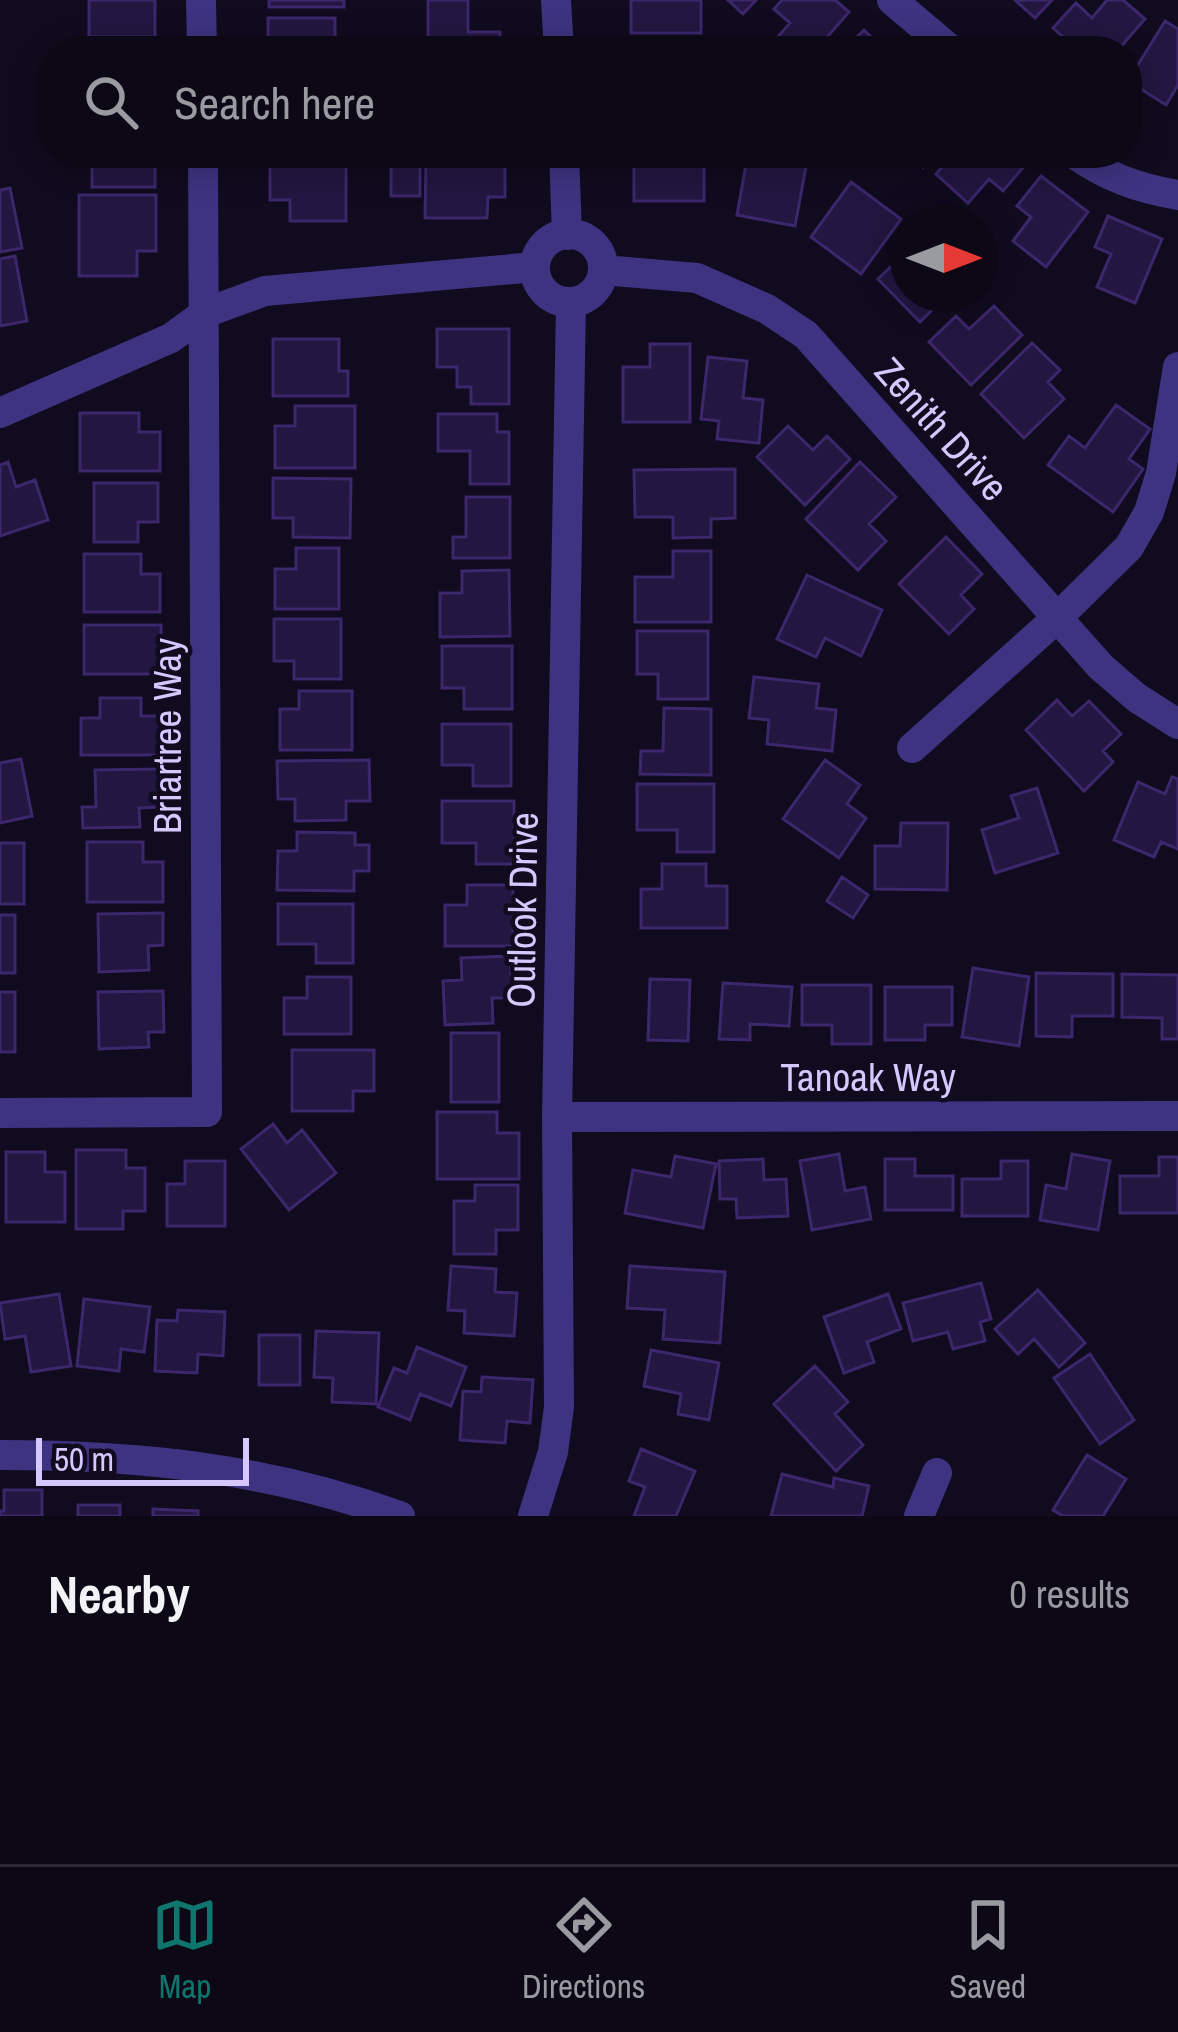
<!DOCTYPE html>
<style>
body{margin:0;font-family:"Archivo Narrow",sans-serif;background:#15111f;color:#f1f3f6}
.compass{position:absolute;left:890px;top:204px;width:108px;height:108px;border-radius:50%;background:#0c0816;box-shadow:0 6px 30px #0003;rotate:90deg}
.scale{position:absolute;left:36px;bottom:30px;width:213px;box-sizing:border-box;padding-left:12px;border:6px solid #d4c8ff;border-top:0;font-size:33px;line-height:42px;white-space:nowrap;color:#d4c8ff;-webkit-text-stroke:9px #100b1e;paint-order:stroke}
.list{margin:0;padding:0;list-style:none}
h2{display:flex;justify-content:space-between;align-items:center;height:156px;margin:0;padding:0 48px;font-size:51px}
h2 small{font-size:39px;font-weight:400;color:#9a9aa1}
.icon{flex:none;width:66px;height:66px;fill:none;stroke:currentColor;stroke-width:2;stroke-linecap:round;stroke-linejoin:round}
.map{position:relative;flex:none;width:1178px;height:1516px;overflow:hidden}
.search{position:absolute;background:#0c0816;box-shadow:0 6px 30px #0003;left:36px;right:36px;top:36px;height:132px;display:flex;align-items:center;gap:30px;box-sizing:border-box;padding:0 42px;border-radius:48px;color:#9a9aa1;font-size:45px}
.sheet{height:348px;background:#0c0816}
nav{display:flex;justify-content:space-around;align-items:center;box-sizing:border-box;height:168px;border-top:3px solid #2c2935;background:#0c0816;font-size:33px;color:#9a9aa1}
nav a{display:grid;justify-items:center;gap:6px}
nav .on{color:#0f766e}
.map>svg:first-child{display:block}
.building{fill:#231640;stroke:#3c276d;stroke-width:3}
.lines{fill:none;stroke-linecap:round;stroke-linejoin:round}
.minor{stroke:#3e3380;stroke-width:30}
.tertiary{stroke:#3e3380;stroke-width:30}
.labels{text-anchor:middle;stroke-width:9;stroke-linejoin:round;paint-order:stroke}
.street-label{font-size:39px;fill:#d4c8ff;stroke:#100b1e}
</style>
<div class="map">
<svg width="1178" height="1516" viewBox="0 0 1178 1516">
<rect width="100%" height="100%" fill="#100b1e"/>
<!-- building -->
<path class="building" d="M89,0H155V37H89Z
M269,0H344V7H269Z
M428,0H468V32H500V51H428Z
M631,0H701V33H631Z
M728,0H756L743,14Z
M782,0H835L849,12L815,51H790L776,39L790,23L774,9Z
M1015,0H1052L1035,18Z
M1107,0H1123L1145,19L1117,51H1079L1053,28L1076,3L1092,18Z
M268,18H335V51H268Z
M1165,21L1178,29V85L1166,105L1128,81Z
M864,30L885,51H842Z
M92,153H155V187H92Z
M391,153H420V196H391Z
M462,153H505V197H488L487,218H425L426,162L462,163Z
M634,153H684V158H704V201H634Z
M748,153H790L808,156L795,226L737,215Z
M909,153H936L923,167Z
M954,153H1015L1027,163L1003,191L989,179L968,203L936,174Z
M270,161H346V221H290V200H270Z
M1041,176L1088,212L1046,267L1013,241L1031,217L1017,206Z
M851,182L901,219L861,274L811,237Z
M10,188L22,248L0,252V190Z
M79,195H156V251H137V276H79Z
M1108,216L1162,239L1135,303L1097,287L1111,254L1095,247Z
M908,250V294L946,296L920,322L878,279Z
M15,256L27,321L0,326V259Z
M994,306L1022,335L971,385L929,342L956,316L969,329Z
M437,329H509V404H471V387H457V367H437Z
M273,339H339V371H348V396H273Z
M1032,343L1060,370L1048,382L1064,399L1024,438L981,394Z
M650,344H690V422H623V367H650Z
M708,357L747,361L743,398L763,400L759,443L717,439L719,421L701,419Z
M1116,405L1150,429L1129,459L1143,469L1113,512L1048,465L1069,436L1085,448Z
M295,406H355V468H275V426H295Z
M80,413H139V432H160V471H80Z
M438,414H497V432H509V484H470V451H438Z
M788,426L813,450L827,436L850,459L805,505L757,457Z
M8,462L16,487L35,480L48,520L0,536V465Z
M860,462L896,497L869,524L886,541L858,570L806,519Z
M735,469V518L711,519V537L673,538V517H635L634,470Z
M273,478L351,479L350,538L293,537V518H273Z
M94,483H158V522H138V542H94Z
M466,497H510V558H453V537H466Z
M946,537L982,574L961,595L974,609L949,634L899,584Z
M296,548H339V609H275V569H296Z
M673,551H711V622H635V577H673Z
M84,554H141V574H160V612H84Z
M509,570L510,636L440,637V593H462V571Z
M807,575L882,610L861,656L825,638L816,657L777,639Z
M274,619H341V679H294V661H274Z
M84,625H161V674H84Z
M637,631H708V699H658V674H637Z
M442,646H512V709H464V688H442Z
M754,677L819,684L816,708L836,710L832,751L767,744L769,720L749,718Z
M299,691H352V750H280V709H299Z
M100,698H141V716H161V755H81V718H100Z
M1057,700L1072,716L1089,701L1121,734L1103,751L1113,762L1084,791L1026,730Z
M664,708L711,709V775L640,774L641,751H663Z
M442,724H511V786H473V765H442Z
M21,759L32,816L0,823V763Z
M369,760L370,801H346V820L295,821V799H278L277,761Z
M825,760L860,785L847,804L866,818L839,858L783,819Z
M160,769V807L139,808L140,827L83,828L82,807H96L95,770Z
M1172,777L1178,779V849L1161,842L1154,857L1114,840L1138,782L1165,794Z
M637,784H714V852H677V830H637Z
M1037,788L1058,853L995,873L982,830L1019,818L1011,796Z
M442,801H514V864H476V843H442Z
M901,823H948L947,890L875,889V846H900Z
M297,832L355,833V845H369V871H354V891L277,890L278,851H297Z
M87,842H143V862H163V902H87Z
M0,843H24V904H0Z
M662,864H706V886H727V928H641V889H662Z
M842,877L868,895L853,918L827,901Z
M467,885H513V946H445V905H467Z
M278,904H353V963H316V944H278Z
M163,913V945L148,946L149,970L99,972L98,914Z
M0,915H15V973H0Z
M510,956L512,998H492L493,1023L445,1025L443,981L462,980L461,958Z
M973,968L1029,977L1019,1046L962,1037Z
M1036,973L1113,974V1016H1072V1037L1036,1036Z
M1122,974L1178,975V1039H1162V1018L1122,1017Z
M307,977H351V1034H284V998H307Z
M650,979L690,980L688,1041L648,1040Z
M723,983L792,987L789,1026L750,1024V1040L719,1039Z
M802,985H871V1044H832V1025H802Z
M885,987H952V1025H925V1040H885Z
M163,991L164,1032H148L149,1047L99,1049L98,992Z
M0,992H15V1052H0Z
M451,1033H499V1102H451Z
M292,1050H374V1091H353V1111H292Z
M437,1112H497V1133H519V1179H437Z
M273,1124L287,1143L302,1130L336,1173L289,1210L241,1149Z
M76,1150H126V1168H145V1211H123V1229H76Z
M6,1152H45V1172H65V1222H6Z
M839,1154L845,1191L865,1187L871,1219L812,1230L800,1161Z
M1072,1154L1110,1161L1098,1230L1040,1220L1046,1185L1066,1189Z
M675,1156L716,1164L703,1228L625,1213L633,1170L671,1177Z
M1159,1157H1178V1213H1120V1176H1159Z
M763,1159L764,1180L786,1179L788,1216L737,1218L736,1199H720L719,1161Z
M885,1159H915V1176H953V1210H885Z
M185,1161H225V1226H167V1184H185Z
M1001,1161H1028V1216H962V1179H1001Z
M475,1185H518V1230H496V1254H454V1201H475Z
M451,1266L496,1269L495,1292L517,1293L514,1336L464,1333L465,1311L448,1310Z
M630,1266L725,1272L720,1343L663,1339L665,1310L627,1308Z
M981,1283L991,1319L980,1322L985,1341L953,1349L948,1332L913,1341L903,1303Z
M1038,1290L1085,1343L1059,1367L1034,1339L1018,1354L995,1329Z
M59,1294L71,1366L31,1372L25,1336L5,1339L0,1303Z
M888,1294L901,1329L867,1342L874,1362L844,1373L824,1317Z
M84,1299L150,1307L144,1352L121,1349L119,1371L77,1366Z
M178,1310L225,1312L223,1356L198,1354L197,1373L155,1371L157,1320L177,1321Z
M316,1331L379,1333L376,1404L332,1402L333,1378L314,1377Z
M259,1335H300V1385H259Z
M417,1347L466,1367L451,1406L420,1394L410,1420L378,1407L394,1368L407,1373Z
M651,1350L719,1363L709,1420L678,1414L681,1394L644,1386Z
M1090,1354L1134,1420L1100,1444L1054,1378Z
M815,1366L848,1402L835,1414L863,1445L836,1471L774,1404Z
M482,1377L533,1380L530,1423L507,1421L505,1443L460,1440L463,1391L481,1392Z
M641,1449L695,1471L676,1516H634L645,1487L629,1481Z
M1087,1455L1126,1479L1103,1516H1063L1053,1510Z
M782,1474L833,1487L834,1478L869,1486L862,1516H771Z
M4,1490H42V1516H0V1511H4Z
M78,1505H120V1516H78Z
M153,1509L198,1511V1516H153Z"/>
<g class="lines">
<!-- minor -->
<path class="minor" d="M201,0L202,51
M556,0L559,51
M892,0L952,51
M564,153L567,235
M1073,153C1107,177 1137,188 1178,195
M912,748L1057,618L1129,547L1149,512L1161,473L1178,367
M0,1113L207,1112L203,153
M557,1117L1178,1116
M533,1516L553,1452L559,1407L557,1117L571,302
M919,1516L937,1473"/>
<!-- tertiary -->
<path class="tertiary" d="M535 268a34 34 0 1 1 68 0a34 34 0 1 1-68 0Z
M603,270L697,278L767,309L806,335L1101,667L1137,698L1178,724
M0,413L171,338L205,313L265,291L535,267
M0,1455C141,1455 266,1468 400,1516"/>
</g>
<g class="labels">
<!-- street labels -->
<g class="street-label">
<text transform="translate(942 429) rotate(48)" y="14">Zenith Drive</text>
<text transform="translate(167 736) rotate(-90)" y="14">Briartree Way</text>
<text transform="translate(522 910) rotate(-89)" y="14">Outlook Drive</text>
<text x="868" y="1091">Tanoak Way</text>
</g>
</g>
</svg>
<svg class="compass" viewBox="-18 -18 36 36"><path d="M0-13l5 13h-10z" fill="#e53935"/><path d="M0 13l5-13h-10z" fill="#9a9aa1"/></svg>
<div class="scale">50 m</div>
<div class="search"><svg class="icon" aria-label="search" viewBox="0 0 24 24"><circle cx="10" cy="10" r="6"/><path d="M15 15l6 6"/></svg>Search here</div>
</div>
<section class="sheet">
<h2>Nearby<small>0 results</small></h2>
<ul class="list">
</ul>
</section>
<nav>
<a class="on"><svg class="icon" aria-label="map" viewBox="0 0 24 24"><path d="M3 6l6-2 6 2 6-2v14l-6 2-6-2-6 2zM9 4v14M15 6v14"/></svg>Map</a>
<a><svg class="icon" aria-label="directions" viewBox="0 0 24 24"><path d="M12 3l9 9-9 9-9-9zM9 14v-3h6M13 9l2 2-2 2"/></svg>Directions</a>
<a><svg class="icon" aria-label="saved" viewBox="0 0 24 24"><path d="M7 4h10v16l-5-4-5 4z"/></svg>Saved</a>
</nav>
